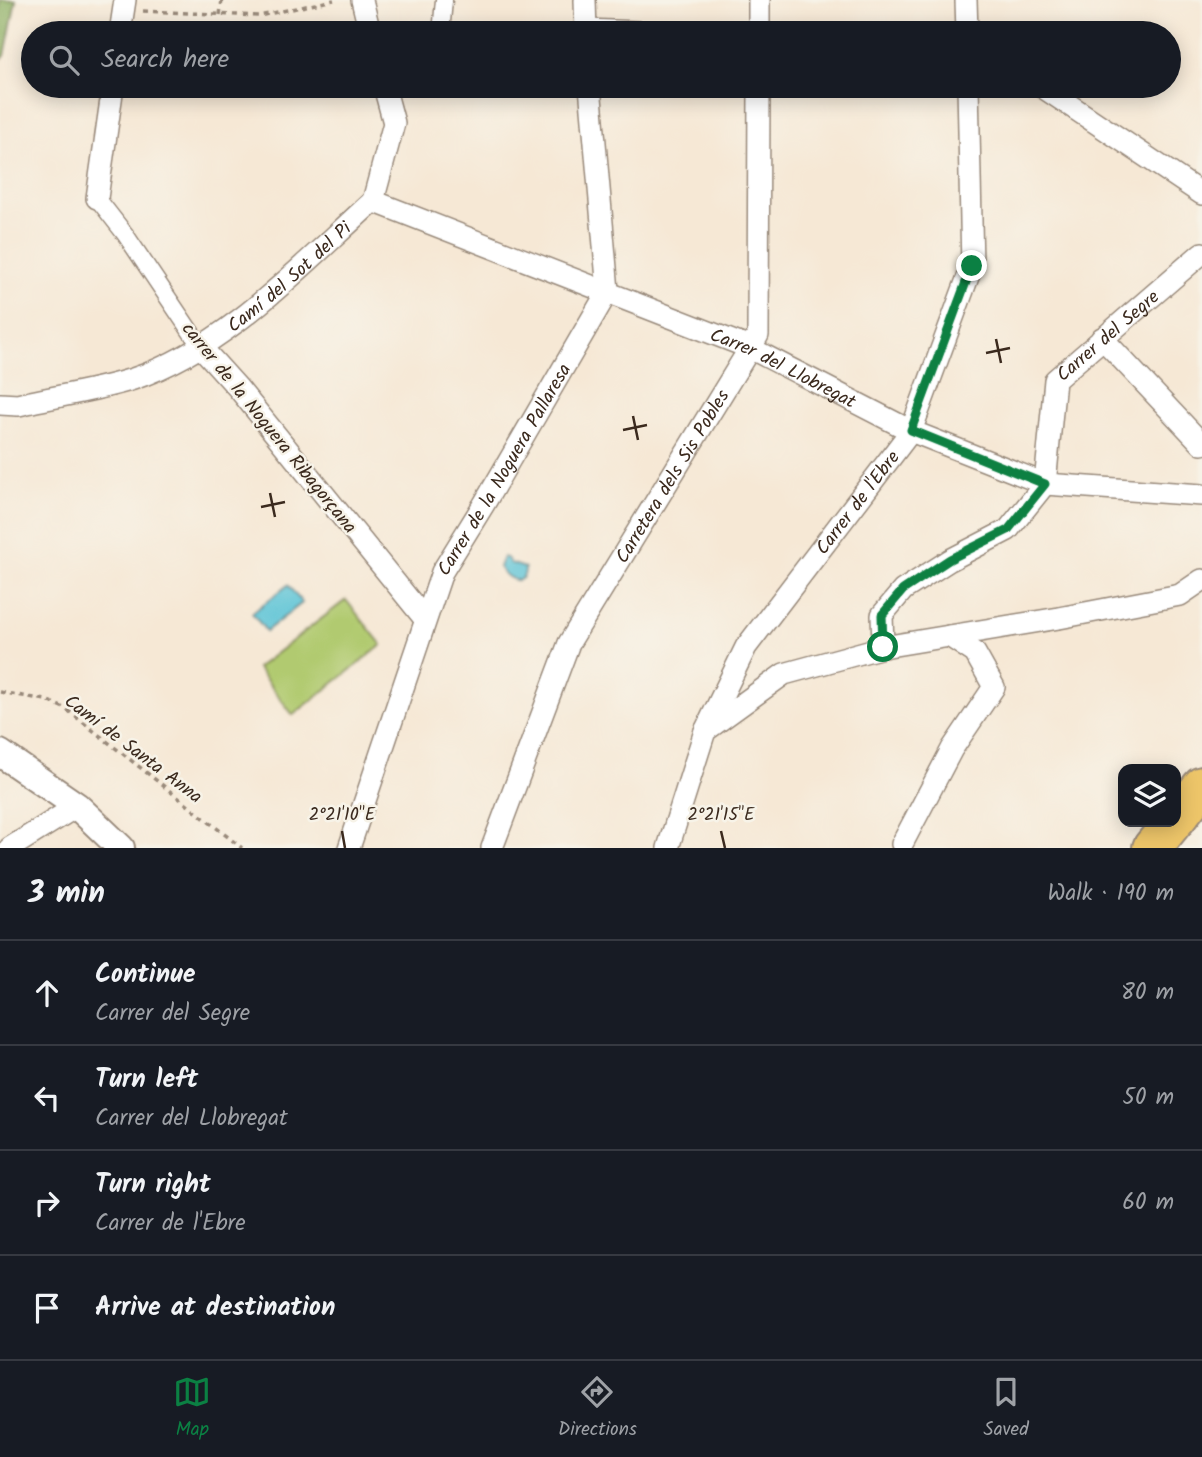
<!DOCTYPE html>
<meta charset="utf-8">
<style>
body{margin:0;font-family:Kalam,sans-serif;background:#20242c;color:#f1f3f6}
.controls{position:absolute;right:21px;bottom:21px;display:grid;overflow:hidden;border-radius:14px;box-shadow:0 4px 18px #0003}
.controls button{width:63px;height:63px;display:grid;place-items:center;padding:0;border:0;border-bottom:2px solid #363941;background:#171b24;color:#f1f3f6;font:35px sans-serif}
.stop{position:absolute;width:21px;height:21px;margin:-16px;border:5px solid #0b8043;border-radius:50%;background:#fff}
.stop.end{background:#0b8043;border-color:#fff;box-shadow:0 2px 7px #0008}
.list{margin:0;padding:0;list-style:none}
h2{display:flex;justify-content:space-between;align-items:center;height:91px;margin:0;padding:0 28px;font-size:30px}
h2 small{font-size:23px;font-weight:400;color:#9ea1a6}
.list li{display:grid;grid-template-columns:46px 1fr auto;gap:21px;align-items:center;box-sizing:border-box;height:105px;padding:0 28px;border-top:2px solid #363941}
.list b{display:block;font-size:26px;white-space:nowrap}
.list p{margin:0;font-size:23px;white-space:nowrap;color:#9ea1a6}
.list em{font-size:23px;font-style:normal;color:#9ea1a6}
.icon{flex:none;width:38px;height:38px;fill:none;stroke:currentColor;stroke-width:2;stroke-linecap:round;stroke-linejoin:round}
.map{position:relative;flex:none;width:1202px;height:848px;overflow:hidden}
.search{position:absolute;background:#171b24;box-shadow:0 4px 18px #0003;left:21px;right:21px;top:21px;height:77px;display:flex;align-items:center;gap:18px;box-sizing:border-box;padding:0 24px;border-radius:38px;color:#9ea1a6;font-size:26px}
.sheet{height:511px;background:#171b24}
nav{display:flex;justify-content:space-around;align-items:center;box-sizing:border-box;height:98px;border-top:2px solid #363941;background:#171b24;font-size:19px;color:#9ea1a6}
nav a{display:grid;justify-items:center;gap:4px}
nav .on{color:#0b8043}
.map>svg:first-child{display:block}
.green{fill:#b1ca6f;stroke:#767a46;stroke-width:2}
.forest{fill:#8cae62;stroke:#646c40;stroke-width:2}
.water{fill:#5ac3d6;stroke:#4a767a;stroke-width:2}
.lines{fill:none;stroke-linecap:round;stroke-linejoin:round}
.pedestrian-casing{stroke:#98897a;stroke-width:19}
.minor-casing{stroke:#98897a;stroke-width:24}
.tertiary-casing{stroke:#98897a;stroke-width:30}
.motorway-casing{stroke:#98897a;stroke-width:42}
.path{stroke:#98897a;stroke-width:3.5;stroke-dasharray:5 5;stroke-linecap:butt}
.pedestrian{stroke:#fff;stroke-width:16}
.minor{stroke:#fff;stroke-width:21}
.tertiary{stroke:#fff;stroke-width:26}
.motorway{stroke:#edc569;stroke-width:38}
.route{stroke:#0b8043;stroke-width:9}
.ticks{fill:none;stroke:#3b2a1e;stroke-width:2.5}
.labels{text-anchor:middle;stroke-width:5;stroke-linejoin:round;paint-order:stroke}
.street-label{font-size:19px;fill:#3b2a1e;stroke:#f7f3e8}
.ticks-label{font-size:18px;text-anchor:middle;fill:#3b2a1e;stroke:#f7f3e8;stroke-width:5;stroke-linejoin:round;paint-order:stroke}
</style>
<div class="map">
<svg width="1202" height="848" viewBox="0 0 1202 848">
<rect width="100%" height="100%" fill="#f7f3e8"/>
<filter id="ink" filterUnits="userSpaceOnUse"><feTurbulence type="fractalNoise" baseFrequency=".0143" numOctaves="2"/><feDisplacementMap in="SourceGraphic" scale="14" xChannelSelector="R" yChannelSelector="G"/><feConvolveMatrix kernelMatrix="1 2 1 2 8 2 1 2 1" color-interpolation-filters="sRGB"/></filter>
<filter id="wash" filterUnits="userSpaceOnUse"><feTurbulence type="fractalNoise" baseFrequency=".00686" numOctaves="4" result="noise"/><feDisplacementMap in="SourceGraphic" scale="28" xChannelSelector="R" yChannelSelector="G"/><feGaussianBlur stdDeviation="1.57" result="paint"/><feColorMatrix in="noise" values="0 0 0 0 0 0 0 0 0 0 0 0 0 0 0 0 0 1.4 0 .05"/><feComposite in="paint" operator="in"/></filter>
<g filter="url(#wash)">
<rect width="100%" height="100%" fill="#f6e8d5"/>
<!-- green -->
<path class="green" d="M346,600L382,645L293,715L257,668Z"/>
<!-- forest -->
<path class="forest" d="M0,0H16L5,56L0,60Z"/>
<!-- water -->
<path class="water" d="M503,557L507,558L510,563L525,568C525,589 506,579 499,567Z
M288,585L302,603L266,631L252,613Z"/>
</g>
<g filter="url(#ink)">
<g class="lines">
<!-- pedestrian casing -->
<g class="pedestrian-casing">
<path id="pedestrian" d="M441,33L444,0
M97,198L125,234L201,347"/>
</g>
<!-- minor casing -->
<g class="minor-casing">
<g id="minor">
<path d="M362,0L370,33"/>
<path d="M585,0L586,33"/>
<path d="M759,0V33"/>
<path d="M966,0L967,33"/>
<path d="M585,30L667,33"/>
<path d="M120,33L125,0"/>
<path d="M1041,86L1202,194"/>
<path d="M97,198L113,86"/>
<path id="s1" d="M373,201L750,348L911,431L1045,484L1202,495"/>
<path d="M373,201L394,123L384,86"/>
<path d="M1102,338L1202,444"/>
<path d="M201,347L238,388L424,618"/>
<path id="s2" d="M0,404L18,405C55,396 96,391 133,379C226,348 302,265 373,201"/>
<path id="s3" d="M883,647L882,615L903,590L950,560L1008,530L1045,484L1055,380L1202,253"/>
<path id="s4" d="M705,731L746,647L911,431L972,266L968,86"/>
<path d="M902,844L952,749L994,687L975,653L949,636"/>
<path d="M10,848L77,806"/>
<path id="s5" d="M349,848L442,572L484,504L608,291L590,86"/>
<path id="s6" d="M492,848L569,643L758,335L759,86"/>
<path d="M668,848L705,731L784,674L883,647L1059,618L1180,595L1202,580"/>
</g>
</g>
<!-- tertiary casing -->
<g class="tertiary-casing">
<path id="tertiary" d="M0,753L77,806L121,848"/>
</g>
<!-- motorway casing -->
<g class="motorway-casing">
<path id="motorway" d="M1176,819L1202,786
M1152,848L1173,822"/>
</g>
<!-- path -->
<path class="path" d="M143,11L259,16L334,0
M220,15L222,0
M0,692L46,700L66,709L242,848"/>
<!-- pedestrian -->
<use href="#pedestrian" class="pedestrian"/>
<!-- minor -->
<use href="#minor" class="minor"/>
<!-- tertiary -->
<use href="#tertiary" class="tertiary"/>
<!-- motorway -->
<use href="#motorway" class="motorway"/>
</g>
</g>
<g class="lines" filter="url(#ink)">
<!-- route -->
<path class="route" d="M883,647L882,615L903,590L950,559L1008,530L1045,484L911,430L972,266"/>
</g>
<!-- ticks -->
<path class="ticks" d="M996,339L1001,363M986,353L1010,348M633,416L638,440M623,430L647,425M270,493L275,517M261,507L285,502M342,831L345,848M721,831L725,848"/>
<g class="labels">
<!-- street labels -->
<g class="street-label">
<text dy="7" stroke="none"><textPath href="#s2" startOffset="324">Camí del Sot del Pi</textPath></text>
<text dy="7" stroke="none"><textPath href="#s3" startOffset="418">Carrer del Segre</textPath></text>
<text dy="7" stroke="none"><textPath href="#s1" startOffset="443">Carrer del Llobregat</textPath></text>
<text transform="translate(270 427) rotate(51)" y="7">carrer de la Noguera Ribagorçana</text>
<text dy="7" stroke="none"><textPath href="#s5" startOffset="411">Carrer de la Noguera Pallaresa</textPath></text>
<text dy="7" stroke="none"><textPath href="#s6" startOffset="415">Carretera dels Sis Pobles</textPath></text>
<text dy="7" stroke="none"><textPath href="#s4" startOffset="276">Carrer de l'Ebre</textPath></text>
<text transform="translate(134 748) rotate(37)" y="7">Camí de Santa Anna</text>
</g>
</g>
<g class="ticks-label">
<text x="342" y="820">2°21'10"E</text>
<text x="721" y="820">2°21'15"E</text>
</g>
</svg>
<div class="controls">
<button><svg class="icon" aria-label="layers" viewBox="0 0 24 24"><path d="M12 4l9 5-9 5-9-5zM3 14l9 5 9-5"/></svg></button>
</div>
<div class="stop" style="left:883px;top:647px"></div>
<div class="stop end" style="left:972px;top:266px"></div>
<div class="search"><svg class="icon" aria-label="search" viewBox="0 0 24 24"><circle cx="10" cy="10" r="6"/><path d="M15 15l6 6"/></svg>Search here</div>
</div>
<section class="sheet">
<h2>3 min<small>Walk · 190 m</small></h2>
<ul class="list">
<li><svg class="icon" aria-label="ahead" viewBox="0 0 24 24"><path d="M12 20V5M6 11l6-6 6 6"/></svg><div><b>Continue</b><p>Carrer del Segre</p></div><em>80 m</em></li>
<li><svg class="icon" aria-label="left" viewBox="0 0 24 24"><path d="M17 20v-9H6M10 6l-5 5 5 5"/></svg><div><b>Turn left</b><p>Carrer del Llobregat</p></div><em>50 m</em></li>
<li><svg class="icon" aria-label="right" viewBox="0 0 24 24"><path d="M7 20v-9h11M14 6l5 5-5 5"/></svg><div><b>Turn right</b><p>Carrer de l'Ebre</p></div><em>60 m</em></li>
<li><svg class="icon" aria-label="arrive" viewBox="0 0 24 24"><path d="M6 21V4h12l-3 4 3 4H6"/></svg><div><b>Arrive at destination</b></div></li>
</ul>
</section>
<nav>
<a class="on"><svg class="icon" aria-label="map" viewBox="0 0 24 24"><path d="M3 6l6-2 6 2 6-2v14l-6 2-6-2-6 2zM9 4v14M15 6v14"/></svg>Map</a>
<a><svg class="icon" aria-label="directions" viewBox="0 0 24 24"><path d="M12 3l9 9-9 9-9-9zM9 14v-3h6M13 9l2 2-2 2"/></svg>Directions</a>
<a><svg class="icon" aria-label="saved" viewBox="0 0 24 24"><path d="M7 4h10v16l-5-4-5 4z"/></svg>Saved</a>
</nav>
